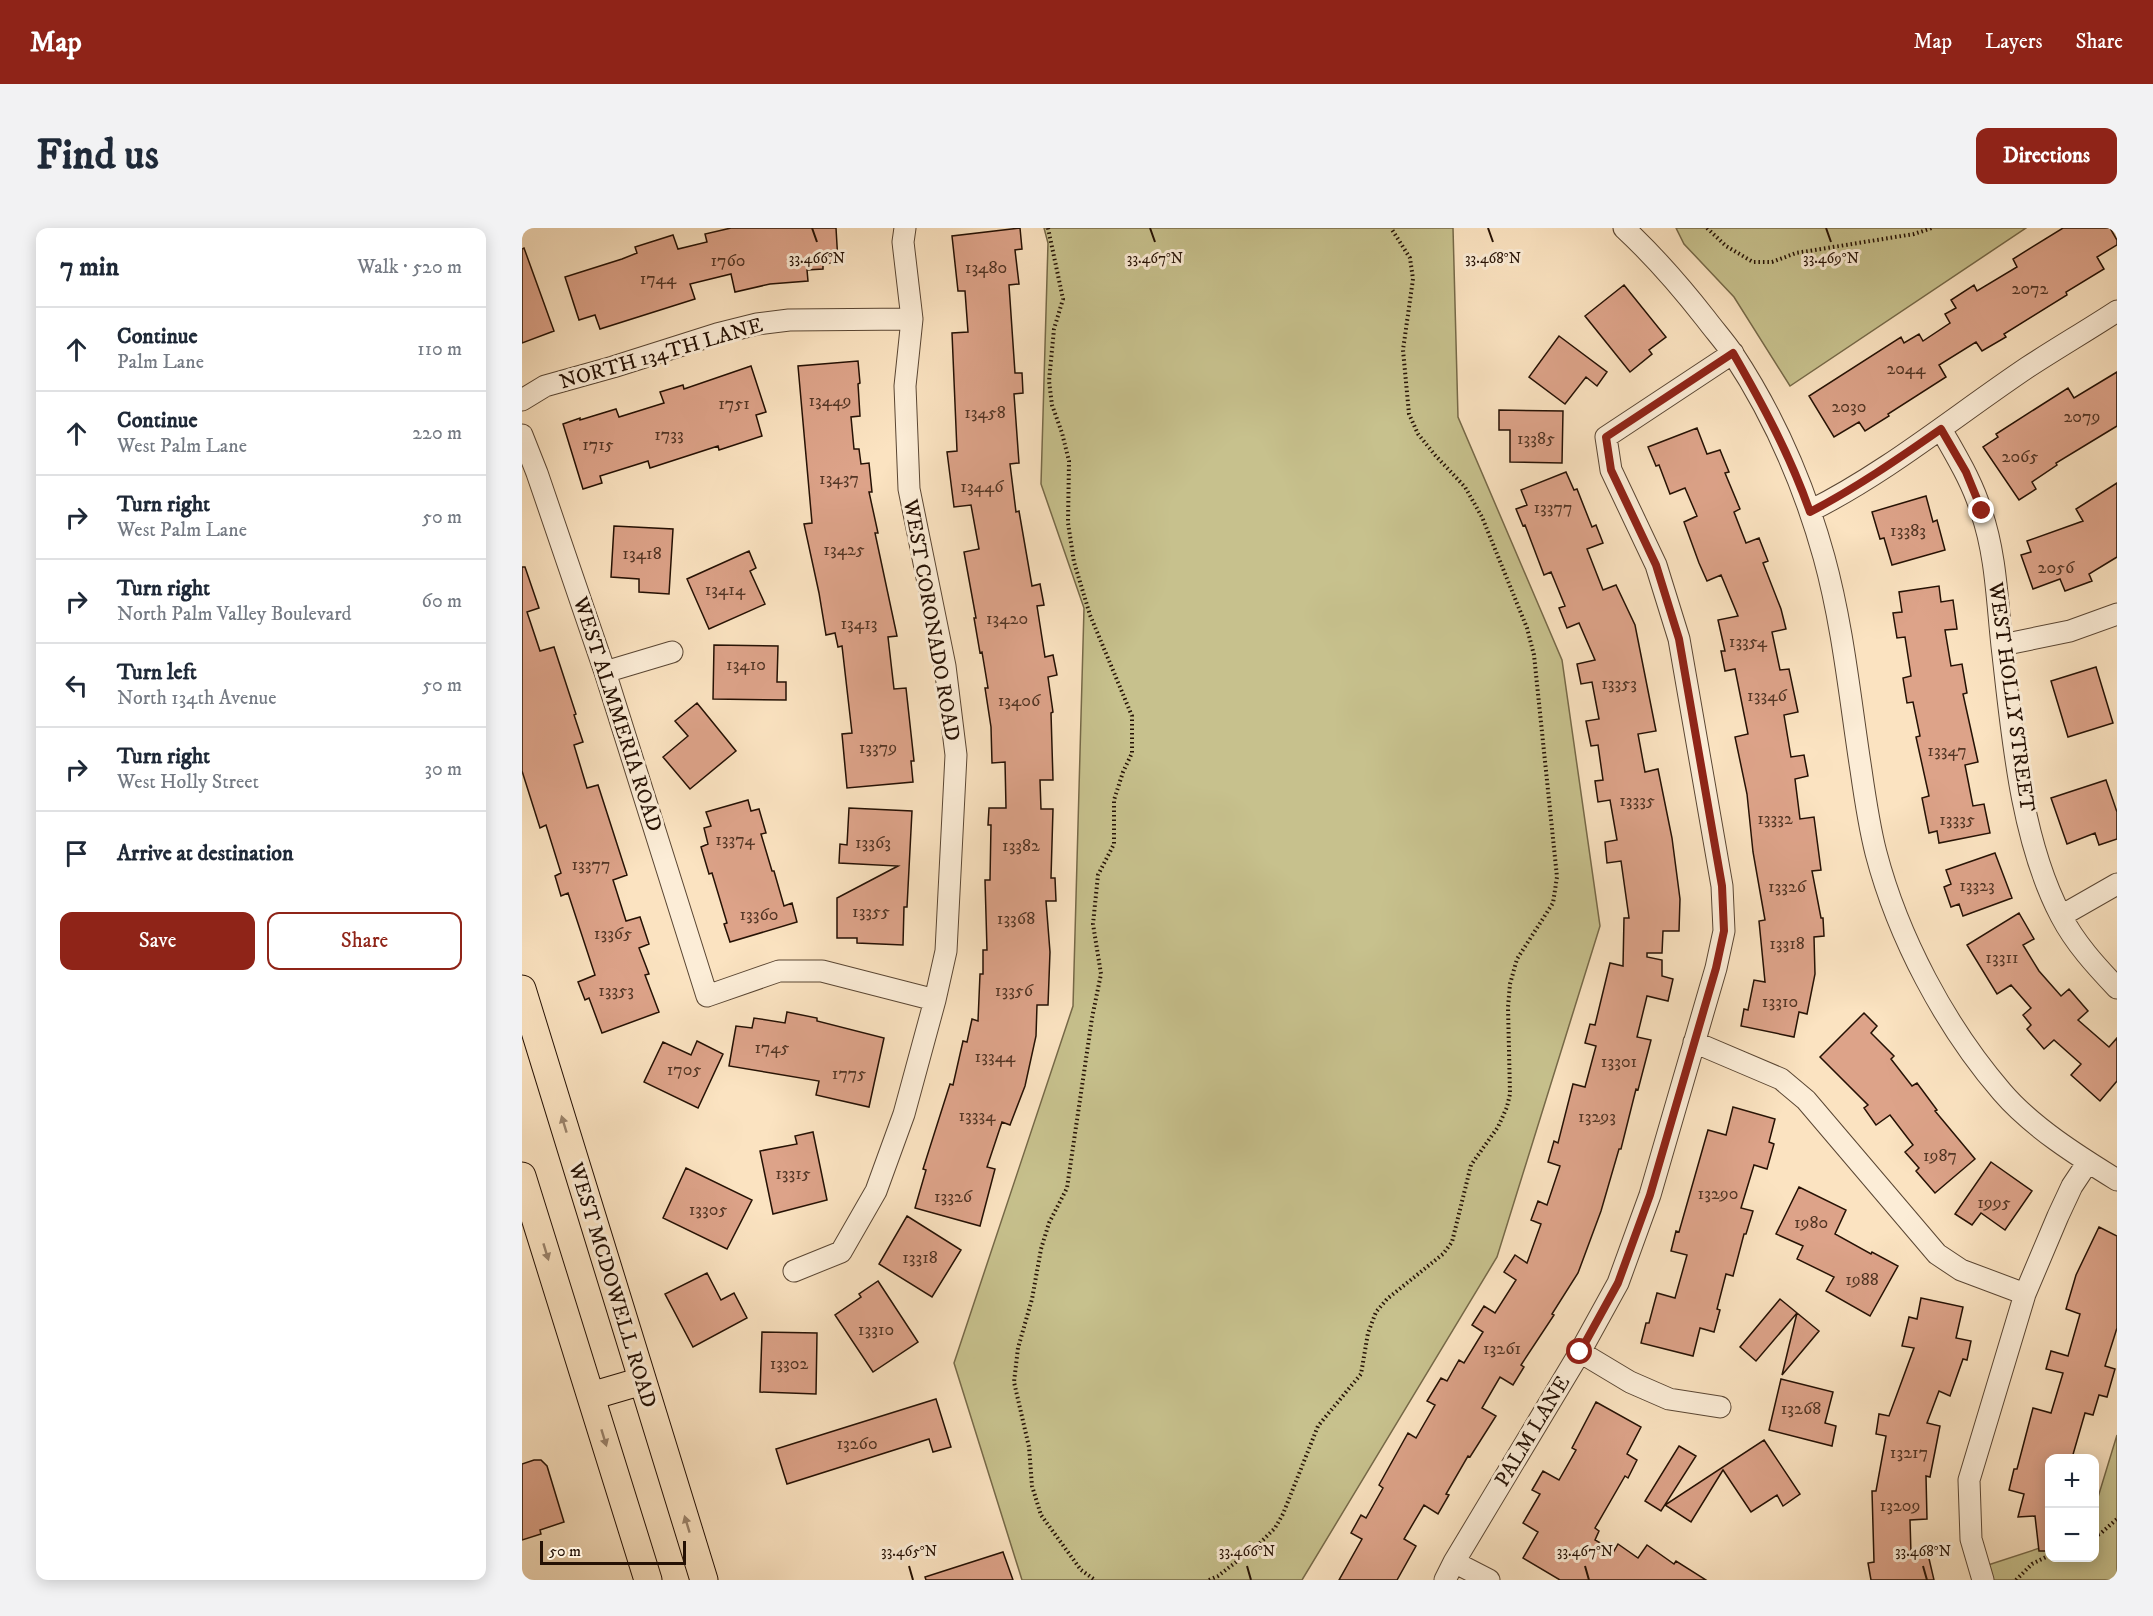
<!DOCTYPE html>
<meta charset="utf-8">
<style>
body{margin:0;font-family:"IM FELL DW Pica",serif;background:#f2f2f3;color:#1f2937}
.controls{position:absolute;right:18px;bottom:18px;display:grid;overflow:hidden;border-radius:12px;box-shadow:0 3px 15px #0003}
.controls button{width:54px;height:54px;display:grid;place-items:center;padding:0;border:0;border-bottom:2px solid #e0e1e3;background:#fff;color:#1f2937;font:30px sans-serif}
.scale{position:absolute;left:18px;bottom:15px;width:146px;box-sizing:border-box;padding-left:6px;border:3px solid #251104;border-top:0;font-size:16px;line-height:21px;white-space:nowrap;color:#251104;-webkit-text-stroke:4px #fcedd7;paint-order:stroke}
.stop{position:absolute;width:18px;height:18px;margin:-14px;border:4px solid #8f2418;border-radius:50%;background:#fff}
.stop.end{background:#8f2418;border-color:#fff;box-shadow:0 2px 6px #0008}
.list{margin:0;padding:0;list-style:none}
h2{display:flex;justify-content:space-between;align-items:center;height:78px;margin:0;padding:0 24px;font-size:26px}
h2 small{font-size:20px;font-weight:400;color:#747a83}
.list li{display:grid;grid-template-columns:39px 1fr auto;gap:18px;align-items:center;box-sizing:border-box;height:84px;padding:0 24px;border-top:2px solid #e0e1e3}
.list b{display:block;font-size:22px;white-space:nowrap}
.list p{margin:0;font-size:20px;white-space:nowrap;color:#747a83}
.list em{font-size:20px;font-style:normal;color:#747a83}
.actions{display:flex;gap:12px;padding:18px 24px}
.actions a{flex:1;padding:14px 0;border:2px solid #8f2418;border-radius:12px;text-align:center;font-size:21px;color:#8f2418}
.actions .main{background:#8f2418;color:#fff}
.icon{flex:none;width:33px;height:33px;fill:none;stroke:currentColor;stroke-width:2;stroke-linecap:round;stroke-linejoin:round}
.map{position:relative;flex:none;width:1595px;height:1352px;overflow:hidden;border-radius:12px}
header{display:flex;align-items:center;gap:36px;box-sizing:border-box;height:84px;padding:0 30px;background:#8f2418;color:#fff}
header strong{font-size:28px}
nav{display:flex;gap:33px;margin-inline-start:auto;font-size:21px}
.intro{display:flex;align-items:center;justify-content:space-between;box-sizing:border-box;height:144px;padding:0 36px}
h1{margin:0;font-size:42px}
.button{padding:15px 27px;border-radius:12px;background:#8f2418;color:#fff;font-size:21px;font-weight:700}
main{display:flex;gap:36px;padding:0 36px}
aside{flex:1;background:#fff;border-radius:12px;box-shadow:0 3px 15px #0003}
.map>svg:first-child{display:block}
.green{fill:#c7c18d;stroke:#766948;stroke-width:1.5}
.building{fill:#dda389;stroke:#251104;stroke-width:1.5}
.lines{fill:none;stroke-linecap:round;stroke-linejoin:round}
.minor-casing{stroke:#5a4633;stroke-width:23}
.major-casing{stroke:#251104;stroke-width:29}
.path{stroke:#251104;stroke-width:4;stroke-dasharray:1.5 3;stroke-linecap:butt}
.minor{stroke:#fcedd7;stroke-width:21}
.major{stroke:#fbe3c1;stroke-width:27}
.oneway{fill:#9b846c}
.route{stroke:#8f2418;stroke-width:8}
.ticks{fill:none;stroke:#251104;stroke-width:2}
.labels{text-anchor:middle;stroke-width:6;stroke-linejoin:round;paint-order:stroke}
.number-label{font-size:18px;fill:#533625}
.street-label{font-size:21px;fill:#251104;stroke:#fcedd7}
.ticks-label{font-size:15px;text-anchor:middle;fill:#251104;stroke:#fcedd7;stroke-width:6;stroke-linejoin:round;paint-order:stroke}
</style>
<header>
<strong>Map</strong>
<nav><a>Map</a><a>Layers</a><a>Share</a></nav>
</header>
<div class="intro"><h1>Find us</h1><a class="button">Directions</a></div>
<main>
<aside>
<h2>7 min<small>Walk · 520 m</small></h2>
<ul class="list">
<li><svg class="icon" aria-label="ahead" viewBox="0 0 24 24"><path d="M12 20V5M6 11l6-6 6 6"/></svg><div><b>Continue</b><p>Palm Lane</p></div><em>110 m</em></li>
<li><svg class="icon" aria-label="ahead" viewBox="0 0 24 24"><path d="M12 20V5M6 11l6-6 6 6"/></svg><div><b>Continue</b><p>West Palm Lane</p></div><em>220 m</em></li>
<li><svg class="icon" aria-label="right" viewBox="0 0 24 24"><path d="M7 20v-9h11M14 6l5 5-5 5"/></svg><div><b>Turn right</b><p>West Palm Lane</p></div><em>50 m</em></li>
<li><svg class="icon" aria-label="right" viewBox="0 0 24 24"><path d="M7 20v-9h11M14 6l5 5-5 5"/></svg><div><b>Turn right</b><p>North Palm Valley Boulevard</p></div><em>60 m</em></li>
<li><svg class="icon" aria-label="left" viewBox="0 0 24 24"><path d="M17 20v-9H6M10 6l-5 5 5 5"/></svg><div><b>Turn left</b><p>North 134th Avenue</p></div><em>50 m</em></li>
<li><svg class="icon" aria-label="right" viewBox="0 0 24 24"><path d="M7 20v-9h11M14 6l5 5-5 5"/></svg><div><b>Turn right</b><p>West Holly Street</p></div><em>30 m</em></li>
<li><svg class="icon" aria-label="arrive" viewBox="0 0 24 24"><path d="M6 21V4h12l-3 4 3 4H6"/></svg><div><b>Arrive at destination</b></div></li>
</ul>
<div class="actions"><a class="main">Save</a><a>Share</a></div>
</aside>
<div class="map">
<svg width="1595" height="1352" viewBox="0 0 1595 1352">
<rect width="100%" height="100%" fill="#fbe3c1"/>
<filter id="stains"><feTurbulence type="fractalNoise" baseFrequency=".00333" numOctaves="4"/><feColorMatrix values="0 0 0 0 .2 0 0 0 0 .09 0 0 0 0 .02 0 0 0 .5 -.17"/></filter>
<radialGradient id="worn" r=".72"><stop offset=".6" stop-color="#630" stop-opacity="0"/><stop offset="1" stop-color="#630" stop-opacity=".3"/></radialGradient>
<!-- green -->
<path class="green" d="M522,0H931L936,189L1040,432L1078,698L975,1029L780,1352H500L432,1135L551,778L562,380L519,256L526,15Z
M1154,0H1504L1268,158L1212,69L1162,16Z
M1595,1207V1352H1471L1466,1337L1527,1317L1528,1330H1572L1573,1279Z"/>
<!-- building -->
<path class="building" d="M209,0H314L316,34L301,36V41L285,42L286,53L248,56L213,64L209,46L168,56L173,71L78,101L73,87L57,92L43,49L100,31L115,25L113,19L151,7L156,21L185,14L183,6Z
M498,0L500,21L493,22L497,56L487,57L493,145H500L501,165L492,166L497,235L488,236L494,284L497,283L510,358L518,356L522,377L515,378L523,429L531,427L535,447L526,449L531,484L529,485L531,552H518L519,581H531L529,650H533L534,673H524L528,724L526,777H515L514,808L503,858L488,897L480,894L465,939L473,941L458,998L393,980L404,942L401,941L428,856L431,857L441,813L445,814L450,791L456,793L458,746H461V722H465L463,652H468L469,597H466L467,580H484L483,534L470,535L469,499L463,460H466L460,424L458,425L452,390H454L442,324L457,321L449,277L432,279L425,224L435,223L430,105L446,104L443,63H436L430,8Z
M1541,0H1588L1595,12V17L1575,29L1582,41L1544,64L1545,67L1482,106L1484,109L1460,123L1454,114L1417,137L1424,149L1366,186L1367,188L1343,203L1337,194L1312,209L1287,168L1379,109L1382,115L1397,106L1401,113L1428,95L1423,86L1434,80L1429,72L1452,57L1455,63L1495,39L1491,31Z
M2,20L32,103L0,115V21Z
M1102,57L1144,109L1127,122L1130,126L1108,144L1063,88Z
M1037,108L1085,144L1075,158L1064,149L1043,176L1007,149Z
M336,133L338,155L336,156L338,188L329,189L332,221H337L339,236L347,235L350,264H347L356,305H353L375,408L366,409L372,461L384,460L392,533H389L391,554L325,560L320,506L330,505L320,418L316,419L313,405L304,407L297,365L282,296L290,295L276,138Z
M229,138L244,184L234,187L240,208L197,222L196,218L128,240L126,233L78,248L80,255L61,261L41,196L58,190V192L94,181L97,189L142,175L138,164L161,157L162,161Z
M1595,144V198L1534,235L1535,237L1510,254L1514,261L1497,272L1461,219L1476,209L1474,206L1546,160L1552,170Z
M977,182L1041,183L1040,235L988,234V202H977Z
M1175,200L1185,226L1198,222L1207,244L1203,245L1218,281L1212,284L1224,315L1237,310L1246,333L1241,335L1259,381L1264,401L1250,404L1258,442L1267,441L1276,484L1262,487L1269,529L1282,527L1286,548L1273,551L1278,591L1292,589L1299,642L1290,643L1299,690H1301L1302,708L1292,709L1293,746L1285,786L1277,784L1272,809L1219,798L1222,781L1226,782L1232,752L1243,754L1237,693L1243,692L1231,624L1225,566L1213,509L1226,506L1213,441L1203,443L1199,423H1203L1196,392L1216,388L1199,347L1185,353L1177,335L1162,294L1175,288L1163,260L1148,266L1137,237L1134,238L1126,219Z
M1044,244L1052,262L1055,261L1070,299L1074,297L1081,315L1065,321L1081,362L1094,357L1113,397L1134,503L1116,506L1123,544L1136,541L1150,610L1158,671L1157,703H1141L1140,725H1125V729L1140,732V748L1151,751L1146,773L1125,768L1115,809L1129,812L1116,862L1114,861L1099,921H1097L1079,983L1056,1045L1030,1086L1032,1087L999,1137L1002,1139L991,1157L978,1149L960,1180L974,1188L948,1229L946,1228L924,1266L927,1267L916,1286L902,1277L882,1311L894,1318L875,1352H817L840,1311L829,1305L839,1287L844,1290L861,1260L857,1257L886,1205L894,1210L913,1177L905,1173L919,1150L925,1153L937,1132L942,1135L961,1104L950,1097L962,1078L973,1085L994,1052L982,1044L993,1027L1005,1035L1019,996L1009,992L1016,973L1025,977L1038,938L1026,934L1032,913L1036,915L1051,856L1063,859L1074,818L1063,815L1068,796L1073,797L1088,735L1101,738L1102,690H1107L1099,633L1085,635L1083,614L1095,612L1088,572L1076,574L1073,553L1081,552L1076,517L1069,518L1064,493L1077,491L1070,454L1059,456L1055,436L1073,432L1057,395L1045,400L1037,380L1043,378L1029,344L1022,347L1003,297L1001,298L994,281L1005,277L999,262Z
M1595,255V329L1567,346L1570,353L1543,363L1538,351L1511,361L1499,327L1509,324L1505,313L1561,293L1554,281Z
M1404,268L1411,294L1415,292L1423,322L1370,337L1362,310L1358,311L1350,284Z
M92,298L151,301L147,366L117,364V351L89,349Z
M227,323L234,340L228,343L243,376L187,401L165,351Z
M0,339H3L17,380L5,384L18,423L32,419L54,486L52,487L61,514L52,517L65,560L76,557L105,647L91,652L104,693L118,689L127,716L117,720L127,746L123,747L137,784L80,805L67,770L63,772L56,754L73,747L46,665L39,668L33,648L39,645L24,597L18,600L0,543Z
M1417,358L1419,374L1431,372L1435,401L1423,402L1429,438L1440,436L1445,465L1441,466L1456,534L1443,537L1451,578L1462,576L1468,605L1417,615L1415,603L1407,605L1400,570L1407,568L1394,509L1398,508L1391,474L1385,475L1381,450L1389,448L1383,409L1375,410L1371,385L1380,384L1377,364Z
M192,417L256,418L255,454H264V472L191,471Z
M1574,439L1591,495L1546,509L1529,453Z
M175,475L214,523L168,561L141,529L166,508L153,493Z
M1584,552L1595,584V611L1577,617L1573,605L1545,616L1529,570Z
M226,572L229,583L237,581L244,605L239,606L250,643H252L262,678L270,675L275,694L208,714L202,696L205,695L190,645L187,646L179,619L186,616L182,600L189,598L184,584Z
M327,580L390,583L385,679H382L381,717L335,715V710H315V670L376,638L317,635L318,616L325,617Z
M1473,625L1490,670L1441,688L1437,676L1429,679L1422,659L1429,656L1424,642Z
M1497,685L1512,711L1501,717L1517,743L1539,768L1547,761L1566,783L1556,792L1587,819L1595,810V853L1578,873L1549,847L1559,836L1532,812L1522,821L1505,801L1509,797L1501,787L1509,780L1489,757L1475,766L1445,717Z
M265,784L295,790V793L362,810L347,879L294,867L297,853L207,838L214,798L230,800L232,790L263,795Z
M1342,785L1355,798L1349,805L1372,828L1369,831L1390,858L1395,855L1415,882L1413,883L1453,931L1413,965L1394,943L1397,940L1383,924L1391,917L1368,887L1354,897L1342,880L1346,877L1298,829Z
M175,813L201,826L176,880L122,854L141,814L169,827Z
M1211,879L1253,891L1247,914L1252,916L1245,941L1232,937L1219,980L1231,983L1224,1006H1222L1211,1048L1204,1046L1195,1081L1198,1082L1192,1104L1178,1100L1171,1128L1119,1115L1124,1095H1127L1135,1065L1153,1070L1165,1027L1149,1023L1154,1003L1157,1004L1186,902L1204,907Z
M291,904L305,972L251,986L238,923L275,916L273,908Z
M1469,934L1510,963L1483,1002L1459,985L1450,997L1433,986Z
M164,940L230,972L205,1021L141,990Z
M1277,959L1324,982L1313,1006L1349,1026L1350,1024L1376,1038L1348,1088L1304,1063L1312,1049L1275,1031L1281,1018L1254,1006Z
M385,988L439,1022L410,1069L357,1036Z
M1577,999L1595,1008V1100L1583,1138L1593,1141L1585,1169L1577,1167L1571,1187L1563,1185L1550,1230H1527V1323H1517L1513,1288L1496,1289L1502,1266L1487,1262L1492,1241H1495L1511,1180L1529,1185L1541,1145L1524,1141L1529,1123L1546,1128L1558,1086L1544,1081L1554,1047Z
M185,1045L199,1072L212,1065L225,1090L171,1119L143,1066Z
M356,1053L396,1114L351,1144L313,1087L339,1069L337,1066Z
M1399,1070L1441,1079L1434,1110L1449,1113L1445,1132L1441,1131L1428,1168L1417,1163L1405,1195L1418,1198L1408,1249L1404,1248L1405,1291L1388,1292L1389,1326L1405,1322L1412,1352H1349L1346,1335L1352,1334L1350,1263H1354L1364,1208L1354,1206L1357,1186L1367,1188L1392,1120L1380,1118L1387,1089L1395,1091Z
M1258,1071L1297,1103L1260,1147L1275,1085L1234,1133L1218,1119Z
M240,1104L295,1105L294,1166L238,1164Z
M1259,1151L1311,1164L1303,1195L1314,1198L1310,1218L1247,1202Z
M414,1171L429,1219L411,1224L407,1211L265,1256L254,1221Z
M1074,1174L1119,1199L1105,1226L1115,1232L1106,1250L1103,1248L1073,1300L1077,1303L1073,1312L1092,1323L1096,1316L1116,1330L1125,1317L1152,1336L1154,1333L1184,1352H1038L1001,1330L1016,1304L1001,1295L1018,1266L1010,1262L1021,1243L1037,1252L1054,1222L1050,1220Z
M1242,1212L1278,1266L1261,1278L1255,1267L1229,1284L1201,1242L1169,1294L1143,1277Z
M1157,1218L1174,1228L1139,1283L1123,1273Z
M12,1232H19L25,1238L42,1294L18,1302L19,1306L0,1312V1236Z
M481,1324L491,1352H404L403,1349Z"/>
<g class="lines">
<!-- minor casing -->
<g class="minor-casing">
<path id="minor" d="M1102,0C1132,28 1159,59 1184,91C1193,103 1203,114 1211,126C1252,188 1282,257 1302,329C1321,398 1328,471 1339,542C1343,570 1347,598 1354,625C1376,709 1423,798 1480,864C1510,899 1556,928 1595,952
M0,172L23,158L91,139L195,106L235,96L267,92L390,91
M1419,201C1434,228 1450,253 1459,283C1474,326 1475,372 1480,418C1490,504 1498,610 1539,688C1553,715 1574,738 1595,760
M0,207L15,245L83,444L185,768L257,743H300L413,772
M1288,283C1366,244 1433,188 1506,139C1535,120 1566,102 1595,83
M1480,417L1548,403L1595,386
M83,444L150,424
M1539,688L1595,656
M1172,814L1259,851L1284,872L1415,1026L1439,1042L1503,1066
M272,1043L319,1024L354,963L382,886L413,772L424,723L434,527L423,438L387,261L383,158L390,91L381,14L383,0
M1058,1124L1108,1154L1147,1171L1198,1179
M932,1334L967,1352
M923,1352L932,1334L1058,1124L1096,1055L1128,967L1194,740L1202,703L1200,658L1157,411L1134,337L1089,242L1084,209L1211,125
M1461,1352L1449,1311L1447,1252L1503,1066L1536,988L1550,958L1566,934"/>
</g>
<!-- major casing -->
<g class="major-casing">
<path id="major" d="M0,761L182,1352
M0,948L126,1352
M69,1168L120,1153"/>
</g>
<!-- path -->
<path class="path" d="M526,0L541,71L532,101L527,153L530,177L540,205L547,233L546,295L552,334L568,387L610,488V525L601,544L592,572V616L576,647L571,696L579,746L570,790L545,960L527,995L519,1021L510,1071L496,1120L492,1154L507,1219L510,1258L519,1287L559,1342L573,1352
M1185,0L1204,18L1231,34H1250L1274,25L1392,6L1410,0
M1572,1308L1578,1306L1595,1291
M687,1352L696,1348L736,1317L753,1300L761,1286L796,1198L839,1146L846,1105L854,1084L865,1071L921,1026L930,1014L949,937L976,899L985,879L988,866L986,779L988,756L995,731L1031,675L1035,649L1012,427L1005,400L960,289L943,259L913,227L896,206L887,186L881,122L891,51L888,30L869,0
M1494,1352L1510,1336L1528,1327"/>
<!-- minor -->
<use href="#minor" class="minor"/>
<!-- major -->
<use href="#major" class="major"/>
</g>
<!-- one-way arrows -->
<defs><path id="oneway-solid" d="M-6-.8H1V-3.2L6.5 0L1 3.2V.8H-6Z" transform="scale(1.5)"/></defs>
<g class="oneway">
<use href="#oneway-solid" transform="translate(42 896) rotate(-107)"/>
<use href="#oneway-solid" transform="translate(24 1024) rotate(73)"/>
<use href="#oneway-solid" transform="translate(82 1210) rotate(73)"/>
<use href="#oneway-solid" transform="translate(165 1296) rotate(-107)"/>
</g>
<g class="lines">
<!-- route -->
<path class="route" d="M1058,1124L1096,1055L1128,967L1194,740L1202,703L1200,658L1157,411L1134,337L1089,242L1084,209L1211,125C1241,177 1268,227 1288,284C1334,260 1376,231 1419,201L1444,244L1460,283"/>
</g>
<!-- ticks -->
<path class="ticks" d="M290,0L295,14M628,0L633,14M966,0L971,14M1304,0L1309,14M387,1338L391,1352M725,1338L729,1352M1063,1338L1067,1352M1401,1338L1405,1352"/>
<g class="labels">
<!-- number labels -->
<g class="number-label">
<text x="206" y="38">1760</text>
<text x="464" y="45">13480</text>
<text x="136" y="56">1744</text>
<text x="1508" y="66">2072</text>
<text x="1384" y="146">2044</text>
<text x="308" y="178">13449</text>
<text x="212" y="181">1751</text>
<text x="1327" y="184">2030</text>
<text x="463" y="190">13458</text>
<text x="1560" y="194">2079</text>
<text x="147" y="212">1733</text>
<text x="1014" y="216">13385</text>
<text x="76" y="222">1715</text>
<text x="1498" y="234">2065</text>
<text x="317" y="256">13437</text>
<text x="460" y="264">13446</text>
<text x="1031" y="285">13377</text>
<text x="1386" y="308">13383</text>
<text x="322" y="327">13425</text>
<text x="120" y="331">13418</text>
<text x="1534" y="345">2056</text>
<text x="203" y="367">13414</text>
<text x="485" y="396">13420</text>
<text x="337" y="401">13413</text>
<text x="1226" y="419">13354</text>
<text x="224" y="442">13410</text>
<text x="1097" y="461">13353</text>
<text x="1245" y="473">13346</text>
<text x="497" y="478">13406</text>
<text x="356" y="525">13379</text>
<text x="1425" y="528">13347</text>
<text x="1115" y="578">13335</text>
<text x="1253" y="596">13332</text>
<text x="1435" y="597">13335</text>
<text x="213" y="617">13374</text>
<text x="351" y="620">13363</text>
<text x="499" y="623">13382</text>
<text x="69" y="642">13377</text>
<text x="1455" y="663">13323</text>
<text x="1265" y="664">13326</text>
<text x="349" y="689">13355</text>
<text x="237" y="692">13360</text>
<text x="494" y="696">13368</text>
<text x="91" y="711">13365</text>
<text x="1265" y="721">13318</text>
<text x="1480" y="735">13311</text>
<text x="94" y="768">13353</text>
<text x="492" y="768">13356</text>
<text x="1258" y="779">13310</text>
<text x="250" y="825">1745</text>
<text x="473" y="834">13344</text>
<text x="1097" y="839">13301</text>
<text x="162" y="847">1705</text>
<text x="327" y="851">1775</text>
<text x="455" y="893">13334</text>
<text x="1075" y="894">13293</text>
<text x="1418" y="933">1987</text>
<text x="271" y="951">13315</text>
<text x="1196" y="971">13290</text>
<text x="431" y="974">13326</text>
<text x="1472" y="980">1995</text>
<text x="186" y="987">13305</text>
<text x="1289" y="1000">1980</text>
<text x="398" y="1035">13318</text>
<text x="1340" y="1057">1988</text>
<text x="354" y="1107">13310</text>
<text x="980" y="1126">13261</text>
<text x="267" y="1141">13302</text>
<text x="1279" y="1186">13268</text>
<text x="335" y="1221">13260</text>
<text x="1387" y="1230">13217</text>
<text x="1378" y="1283">13209</text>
</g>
<!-- street labels -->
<g class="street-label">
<text transform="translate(139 125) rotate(-16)" y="7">NORTH 134TH LANE</text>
<text transform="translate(410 392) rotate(80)" y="7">WEST CORONADO ROAD</text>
<text transform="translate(1490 469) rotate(82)" y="7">WEST HOLLY STREET</text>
<text transform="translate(96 486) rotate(72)" y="7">WEST ALMMERIA ROAD</text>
<text transform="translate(91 1057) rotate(73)" y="7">WEST MCDOWELL ROAD</text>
<text transform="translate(1010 1203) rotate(-59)" y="7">PALM LANE</text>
</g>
</g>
<g class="ticks-label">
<text x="295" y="35">33.466°N</text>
<text x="633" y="35">33.467°N</text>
<text x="971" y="35">33.468°N</text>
<text x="1309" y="35">33.469°N</text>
<text x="387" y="1328">33.465°N</text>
<text x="725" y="1328">33.466°N</text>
<text x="1063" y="1328">33.467°N</text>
<text x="1401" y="1328">33.468°N</text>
</g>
<rect width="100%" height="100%" filter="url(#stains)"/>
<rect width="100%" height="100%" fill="url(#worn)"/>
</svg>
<div class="controls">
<button>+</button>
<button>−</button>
</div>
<div class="scale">50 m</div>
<div class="stop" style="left:1058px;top:1124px"></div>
<div class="stop end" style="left:1460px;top:283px"></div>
</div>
</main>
